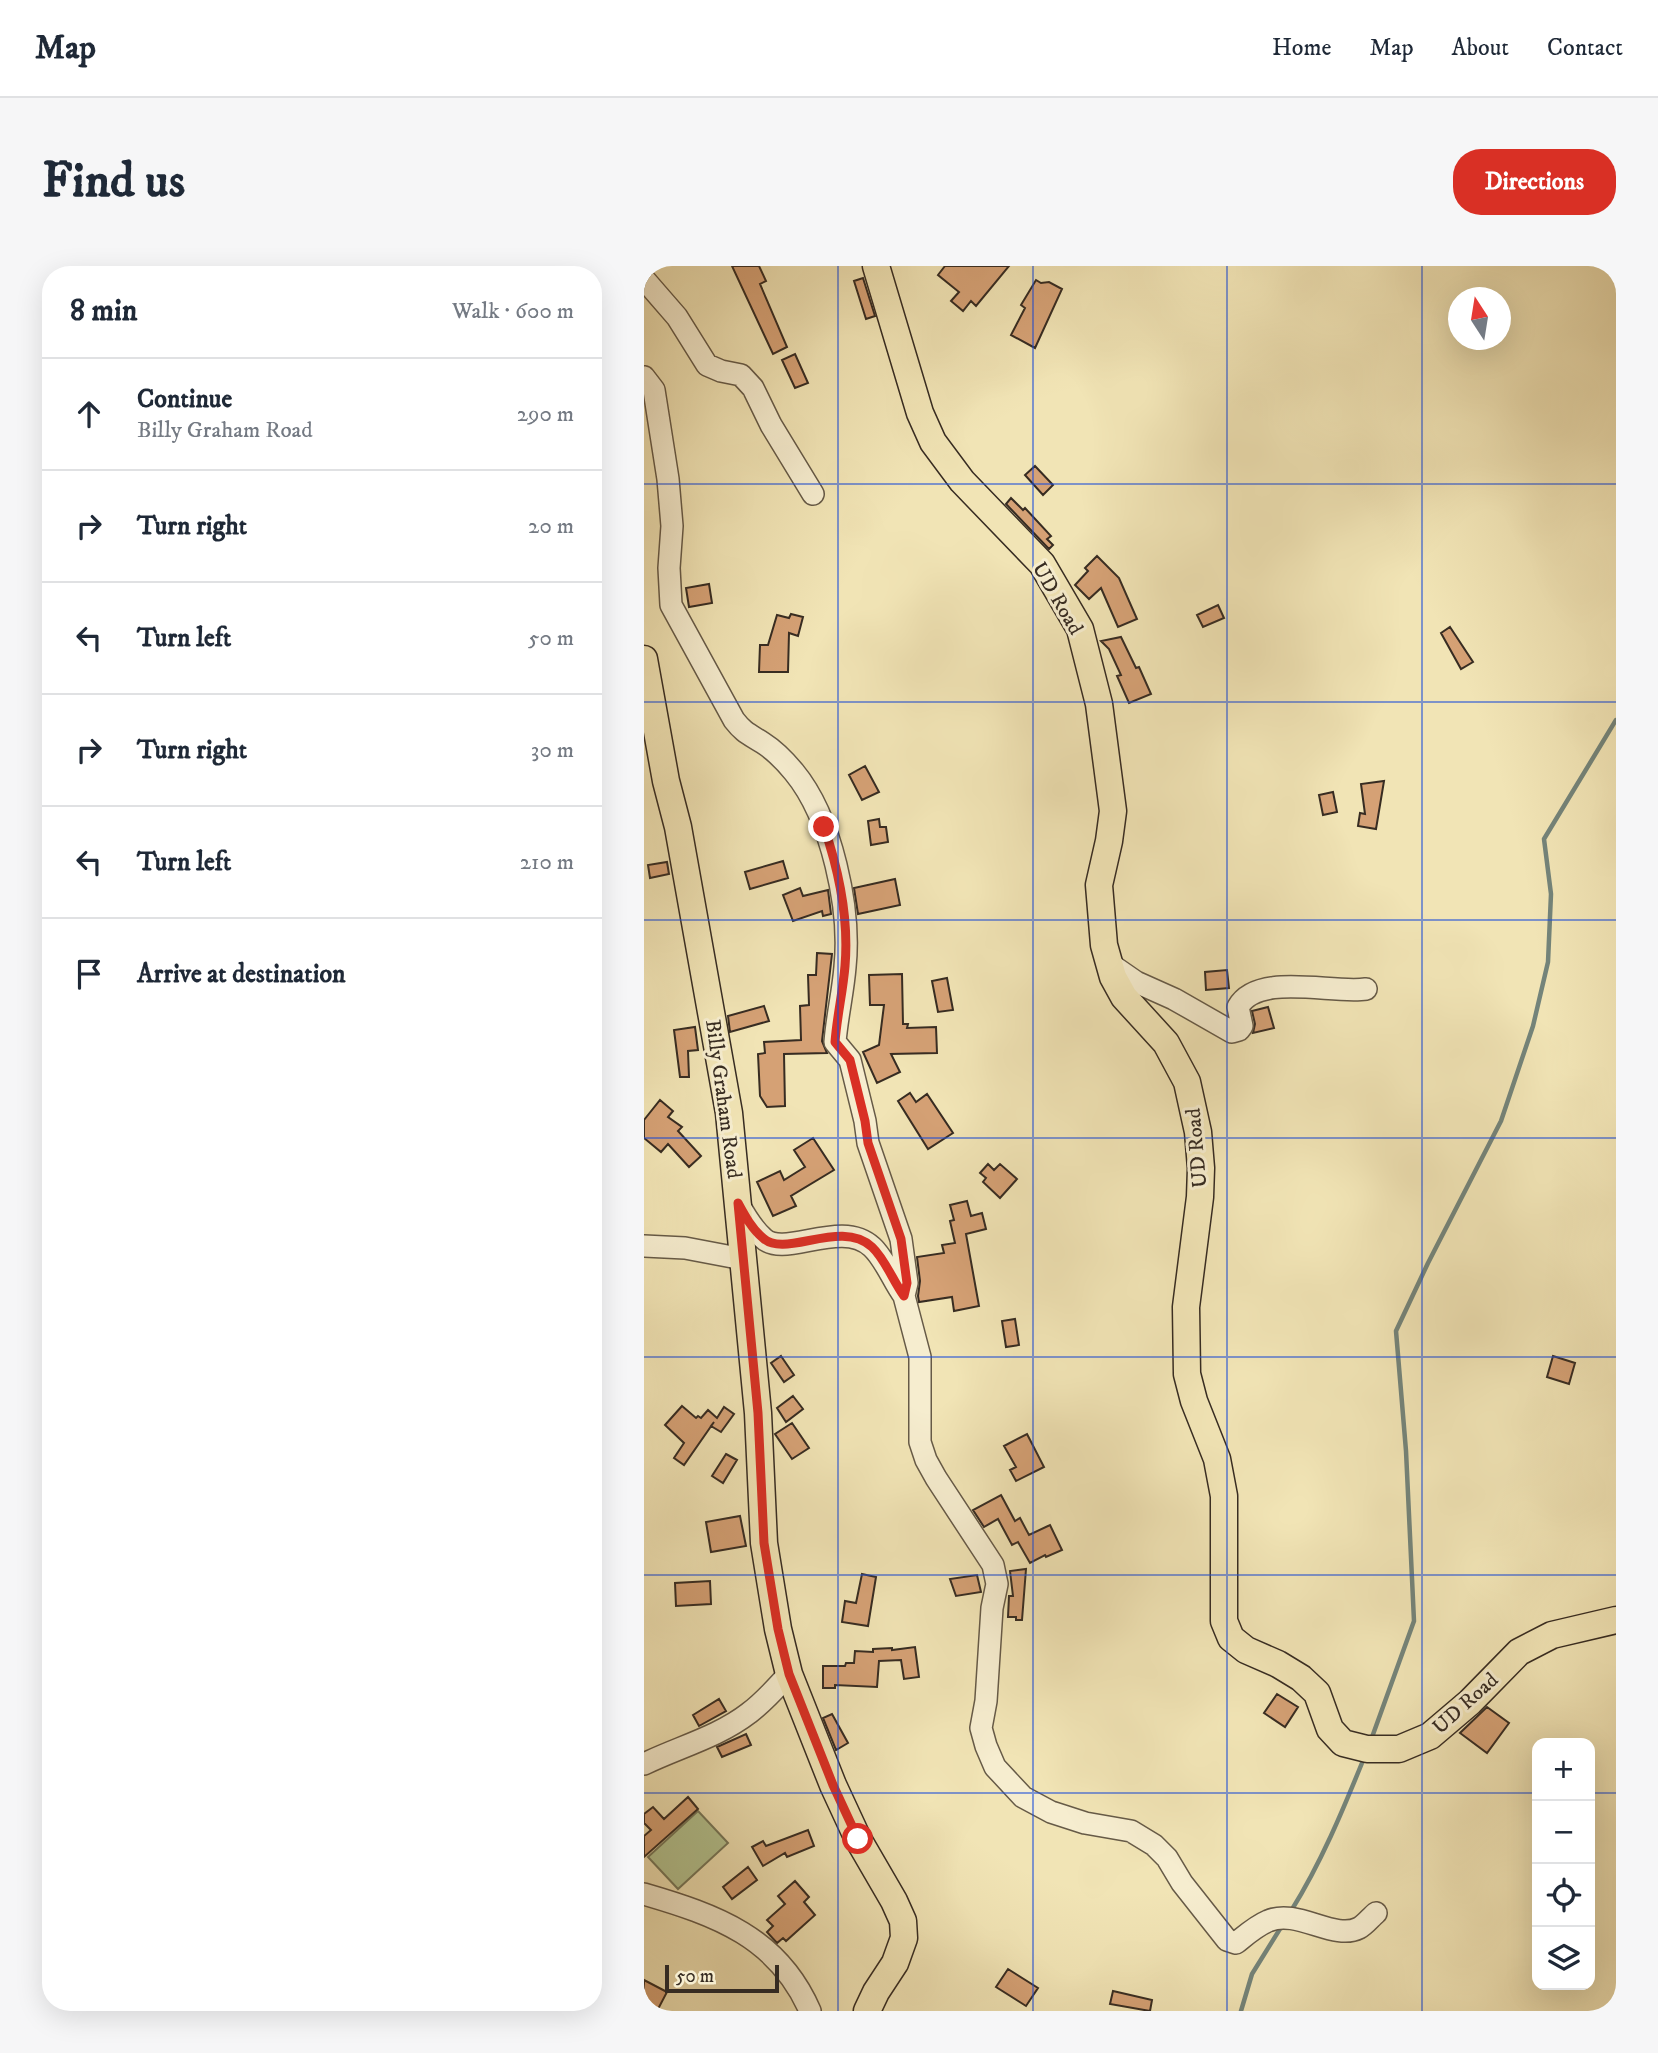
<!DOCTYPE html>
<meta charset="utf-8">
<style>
body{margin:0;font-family:"IM FELL DW Pica",serif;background:#f6f6f7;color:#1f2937}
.controls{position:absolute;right:21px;bottom:21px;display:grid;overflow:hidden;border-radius:14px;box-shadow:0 7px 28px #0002}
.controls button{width:63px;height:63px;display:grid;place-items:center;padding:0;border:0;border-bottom:2px solid #e0e1e3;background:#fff;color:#1f2937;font:35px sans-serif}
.compass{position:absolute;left:804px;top:21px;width:63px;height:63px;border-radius:50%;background:#fff;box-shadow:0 7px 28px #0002;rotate:348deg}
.scale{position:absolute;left:21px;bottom:18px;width:114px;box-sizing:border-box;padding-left:7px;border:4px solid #372c22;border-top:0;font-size:19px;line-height:24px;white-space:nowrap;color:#372c22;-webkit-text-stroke:5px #f6edcf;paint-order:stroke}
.stop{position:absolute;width:21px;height:21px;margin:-16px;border:5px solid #d93025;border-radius:50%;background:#fff}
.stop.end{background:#d93025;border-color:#fff;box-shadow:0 2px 7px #0008}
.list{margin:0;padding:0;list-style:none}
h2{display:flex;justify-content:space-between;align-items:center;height:91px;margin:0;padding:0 28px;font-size:30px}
h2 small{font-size:23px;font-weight:400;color:#747a83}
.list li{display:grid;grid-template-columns:46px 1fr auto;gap:21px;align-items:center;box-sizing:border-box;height:112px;padding:0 28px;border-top:2px solid #e0e1e3}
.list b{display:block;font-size:26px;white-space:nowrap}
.list p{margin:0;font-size:23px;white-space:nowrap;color:#747a83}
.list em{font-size:23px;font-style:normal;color:#747a83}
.icon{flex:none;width:38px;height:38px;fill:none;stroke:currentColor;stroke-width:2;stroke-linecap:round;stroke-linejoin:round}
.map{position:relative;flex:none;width:972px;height:1745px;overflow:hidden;border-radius:28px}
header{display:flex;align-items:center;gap:42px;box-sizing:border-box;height:98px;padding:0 35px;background:#fff;border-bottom:2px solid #e0e1e3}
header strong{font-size:33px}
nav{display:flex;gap:38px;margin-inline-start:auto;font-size:24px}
.intro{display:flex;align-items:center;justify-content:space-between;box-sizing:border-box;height:168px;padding:0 42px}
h1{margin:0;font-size:49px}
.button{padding:18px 32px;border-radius:28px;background:#d93025;color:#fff;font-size:24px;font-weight:700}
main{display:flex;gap:42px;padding:0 42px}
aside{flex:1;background:#fff;border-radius:28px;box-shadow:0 7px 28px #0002}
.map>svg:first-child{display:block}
.green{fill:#b4c592;stroke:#76785a;stroke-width:2}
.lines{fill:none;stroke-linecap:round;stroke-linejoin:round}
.stream{stroke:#74847a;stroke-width:4.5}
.building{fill:#d5a175;stroke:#372c22;stroke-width:2}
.minor-casing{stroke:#665a47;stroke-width:24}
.major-casing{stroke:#372c22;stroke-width:29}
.minor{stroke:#f6edcf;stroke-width:21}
.major{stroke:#f1e4b5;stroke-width:26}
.route{stroke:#d93025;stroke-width:9}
.grid{fill:none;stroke:#1d4ed8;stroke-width:2;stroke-opacity:0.55}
.labels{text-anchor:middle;stroke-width:6;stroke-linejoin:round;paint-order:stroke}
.street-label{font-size:21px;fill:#372c22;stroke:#f6edcf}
</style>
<header>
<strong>Map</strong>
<nav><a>Home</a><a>Map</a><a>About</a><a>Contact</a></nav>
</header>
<div class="intro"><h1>Find us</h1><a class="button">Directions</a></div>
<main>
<aside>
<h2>8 min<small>Walk · 600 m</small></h2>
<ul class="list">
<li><svg class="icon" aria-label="ahead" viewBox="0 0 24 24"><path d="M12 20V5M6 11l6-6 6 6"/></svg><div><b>Continue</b><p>Billy Graham Road</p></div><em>290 m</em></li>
<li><svg class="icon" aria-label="right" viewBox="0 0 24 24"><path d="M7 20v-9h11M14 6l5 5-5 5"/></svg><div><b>Turn right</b></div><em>20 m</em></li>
<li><svg class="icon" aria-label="left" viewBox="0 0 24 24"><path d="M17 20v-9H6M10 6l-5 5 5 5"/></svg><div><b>Turn left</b></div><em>50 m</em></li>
<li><svg class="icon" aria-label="right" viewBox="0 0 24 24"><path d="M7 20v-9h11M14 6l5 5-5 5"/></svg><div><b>Turn right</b></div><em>30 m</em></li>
<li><svg class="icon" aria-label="left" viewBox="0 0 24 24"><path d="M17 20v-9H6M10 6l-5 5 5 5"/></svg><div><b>Turn left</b></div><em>210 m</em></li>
<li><svg class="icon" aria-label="arrive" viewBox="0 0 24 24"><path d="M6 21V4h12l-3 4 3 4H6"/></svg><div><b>Arrive at destination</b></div></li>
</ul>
</aside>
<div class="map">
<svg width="972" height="1745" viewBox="0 0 972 1745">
<rect width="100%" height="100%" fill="#f1e4b5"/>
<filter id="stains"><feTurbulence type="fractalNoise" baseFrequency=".00286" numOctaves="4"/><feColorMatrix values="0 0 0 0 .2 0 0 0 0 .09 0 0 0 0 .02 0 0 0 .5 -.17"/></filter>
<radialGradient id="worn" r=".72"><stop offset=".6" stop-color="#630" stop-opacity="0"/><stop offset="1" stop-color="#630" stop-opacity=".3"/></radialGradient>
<!-- green -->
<path class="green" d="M54,1545L84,1577L34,1623L4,1591Z"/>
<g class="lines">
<!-- stream -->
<path class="stream" d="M727,1474L770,1355L762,1185L752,1065L784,997L857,855L889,760L904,696L907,628L900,573L972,454
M647,1645C677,1597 699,1544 720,1492
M597,1745L608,1708L639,1658"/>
</g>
<!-- building -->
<path class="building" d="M88,0H115L122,15L116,18L143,81L129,88Z
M301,0H365L332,40L327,35L319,45L307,35L315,26L294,9Z
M219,12L231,50L222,53L210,15Z
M392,14L397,17L405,16L418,23L391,82L367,69L381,42L377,39Z
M151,88L164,117L151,122L138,94Z
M391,200L409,219L399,229L381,209Z
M367,232L379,244L381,242L407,270L403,273L409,279L405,283L362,238Z
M453,290L475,312L493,353L474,361L457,322L445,333L431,319L444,305L441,302Z
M65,318L68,337L45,341L42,322Z
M574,339L580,352L559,361L553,349Z
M147,348L159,351L154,370L145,367L144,406H115L116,379H124L133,349L145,352Z
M806,361L829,396L817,403L797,367Z
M477,371L492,402L495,401L507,428L485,437L473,410L477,409L465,383L457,375Z
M221,500L235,526L218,534L205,509Z
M740,515L732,563L714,560L716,547L721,548L717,518Z
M689,526L693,546L679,549L675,529Z
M235,553L236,561H242L244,576L227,579L224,555Z
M139,595L144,612L106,623L101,606Z
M23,596L25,608L6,612L4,599Z
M251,613L256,639L214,648L210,622Z
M156,622L159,630L184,624L187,648L179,650L178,645L149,655L139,629Z
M173,687L188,688L178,775L183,787L140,788L141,840L123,841L116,830L114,788L121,787L120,776L157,774L156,740L165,739L164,709H172Z
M583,704L585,722L562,724L561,706Z
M258,708L259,758H264L263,762L292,761L293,787L247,788L256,806L233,817L219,786L235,779L240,739H226L225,709Z
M303,712L309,744L294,746L288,715Z
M120,740L125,755L86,766L84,750Z
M624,741L630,762L609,767L611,758L608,745Z
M51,761L54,784L44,785L45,811H36L30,764Z
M266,827L272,836L283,828L309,867L284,883L254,835Z
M16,834L29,845L24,851L38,861L34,865L57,890L45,901L24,878L17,886L0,872V854Z
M169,872L190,904L147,930L152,940L129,950L113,916L136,905L140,914L161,901L150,884Z
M344,898L350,904L356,898L373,913L356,932L339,916L342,912L336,907Z
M323,935L327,950L338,947L342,963L322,968L335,1040L310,1045L308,1031L275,1036L274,1030L276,1015L273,991L300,987L298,979L311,977L306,955L310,954L306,939Z
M371,1053L375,1079L362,1081L358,1055Z
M137,1090L150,1109L140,1116L127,1097Z
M909,1090L931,1097L925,1118L903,1111Z
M149,1130L159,1143L142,1156L133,1142Z
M38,1140L52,1152L54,1150L57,1152L64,1144L73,1152L80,1141L90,1148L77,1166L67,1160L70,1156L40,1199L30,1192L40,1177L21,1159Z
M148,1157L165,1182L148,1193L131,1168Z
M383,1168L400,1201L372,1215L366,1204L372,1201L360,1180Z
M82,1188L93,1194L79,1217L68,1210Z
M357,1229L371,1255L376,1252L385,1269L406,1259L418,1284L402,1291L401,1289L386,1297L374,1276L368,1279L354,1253L340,1261L329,1244Z
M96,1250L102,1280L67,1286L62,1256Z
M382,1303L378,1354H372V1351H364L365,1330H369L366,1305Z
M218,1308L232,1311L224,1360L198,1356L201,1335L212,1337Z
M333,1309L337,1326L312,1330L306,1313Z
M66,1315L67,1338L32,1340L31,1317Z
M271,1381L275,1411L260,1413L257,1394L235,1395L233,1421L191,1419V1422H179V1400H201L202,1397H210L211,1385L229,1386V1383L248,1382V1384Z
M633,1428L654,1441L641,1461L620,1447Z
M75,1433L82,1445L55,1460L49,1449Z
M843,1441L865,1457L843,1487L816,1467Z
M188,1448L204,1477L192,1484L179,1452Z
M102,1468L107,1479L78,1491L73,1481Z
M44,1531L54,1543L0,1591V1570L7,1564L0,1557V1548L9,1541L20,1553Z
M164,1564L170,1580L143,1591L141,1587L119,1600L108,1581L119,1575L122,1580Z
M104,1601L113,1614L88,1633L79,1621Z
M151,1615L165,1631L160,1636L171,1649L142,1675L139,1672L133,1677L123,1666L129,1660L123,1654L141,1638L134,1630Z
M364,1703L394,1722L382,1740L352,1721Z
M0,1714L23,1726L13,1745H0Z
M469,1725L508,1734L506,1745L466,1738Z"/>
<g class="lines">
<!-- minor casing -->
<g class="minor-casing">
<path id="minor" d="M0,13L33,51L63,99L77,105L97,109L109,122L127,159L169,228
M0,111L10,124L24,213L28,260L25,302L27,339L90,454C100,467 105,468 119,477C130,484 141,495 150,506C188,552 207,643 201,701C199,726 193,751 191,776L206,794L221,855L224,877L257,973L263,1017L260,1030L276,1091V1176L282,1194L292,1212L349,1299L353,1318L348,1342L342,1435L337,1462L342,1480L351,1501L379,1531L407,1546L441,1557L487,1565L510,1579L523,1592L538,1617L583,1674L592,1677C602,1669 612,1660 624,1655C653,1642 690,1675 715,1662C721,1659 727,1651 732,1647
M466,698L492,716L530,733L588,766L595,764L598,760L594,741C614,706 687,728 722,723
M94,937C101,950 108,962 119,972C140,993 197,952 228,981C241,993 249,1015 260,1030
M0,980L41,982L99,993
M0,1498C35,1481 74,1471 105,1447C120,1436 132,1422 145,1408
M0,1628C72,1649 134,1671 166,1745"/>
</g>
<!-- major casing -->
<g class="major-casing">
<path id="major" d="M232,0L276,147L289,176L318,215L398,298L436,363L455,438L469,545L465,575L455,619L460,679L469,711L480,731L522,777L543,816L554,866L557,902L556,931L542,1041L543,1108L550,1135L573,1193L580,1230V1355L587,1372L602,1384L634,1398L657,1412L673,1427L686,1463L699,1477L723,1483H755L786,1470L826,1436L875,1386L908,1369L972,1354
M0,393L22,515L34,561L85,847L114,1147L120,1277L134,1363L145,1408L189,1519L214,1573L250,1635L259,1655L260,1672L251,1697L232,1726L223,1745"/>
</g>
<!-- minor -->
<use href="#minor" class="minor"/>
<!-- major -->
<use href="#major" class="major"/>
</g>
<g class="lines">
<!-- route -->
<path class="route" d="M180,561C195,605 205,653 201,700C199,725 193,750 191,776L206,794L221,855L224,877L257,973L263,1017L260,1030C249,1015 241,993 228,981C197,952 141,993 119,972C108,963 101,950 94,937L114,1147L120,1277L134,1363L145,1408L189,1519L214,1573"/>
</g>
<!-- grid -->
<path class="grid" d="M194,0V1745M389,0V1745M583,0V1745M778,0V1745M0,218H972M0,436H972M0,654H972M0,872H972M0,1091H972M0,1309H972M0,1527H893M946,1527H972"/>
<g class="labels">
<!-- street labels -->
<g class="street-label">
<text transform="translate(414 332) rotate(60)" y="7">UD Road</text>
<text transform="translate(80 833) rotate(82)" y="7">Billy Graham Road</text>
<text transform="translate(552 882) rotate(-95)" y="7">UD Road</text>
<text transform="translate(821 1437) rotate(-42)" y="7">UD Road</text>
</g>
</g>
<rect width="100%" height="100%" filter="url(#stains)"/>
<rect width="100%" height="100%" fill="url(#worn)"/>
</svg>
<div class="controls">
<button>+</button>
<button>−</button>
<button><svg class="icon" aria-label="locate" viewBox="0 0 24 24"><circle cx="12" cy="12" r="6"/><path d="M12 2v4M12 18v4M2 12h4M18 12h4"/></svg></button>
<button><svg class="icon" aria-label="layers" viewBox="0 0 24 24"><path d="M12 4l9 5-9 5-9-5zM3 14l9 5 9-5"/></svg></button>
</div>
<svg class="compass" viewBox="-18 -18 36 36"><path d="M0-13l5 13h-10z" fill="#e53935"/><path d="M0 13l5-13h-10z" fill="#747a83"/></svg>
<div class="scale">50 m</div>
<div class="stop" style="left:214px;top:1573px"></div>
<div class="stop end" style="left:180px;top:561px"></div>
</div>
</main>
